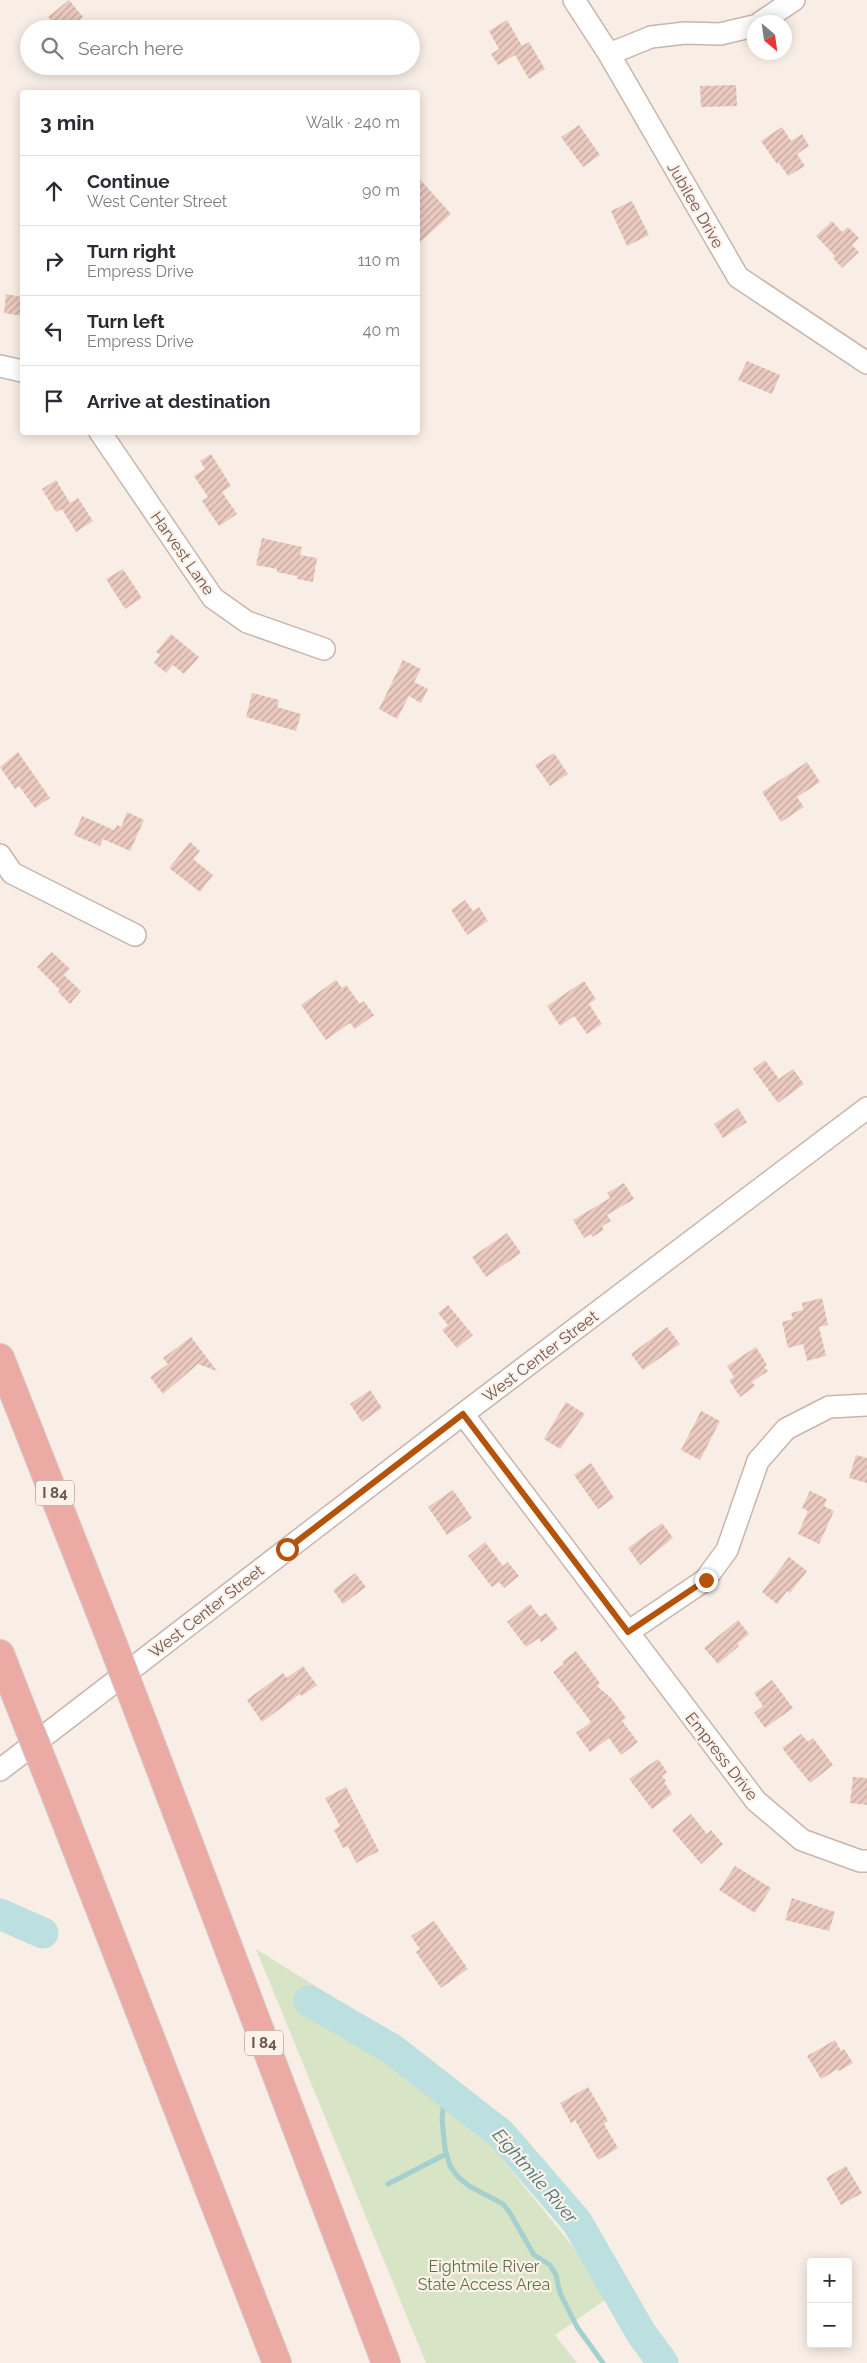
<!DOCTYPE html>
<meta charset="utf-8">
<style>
body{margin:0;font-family:Raleway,sans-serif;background:#f7f7f7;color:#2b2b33}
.controls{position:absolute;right:15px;bottom:15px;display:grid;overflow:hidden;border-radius:5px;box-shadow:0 2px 12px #0003}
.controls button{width:45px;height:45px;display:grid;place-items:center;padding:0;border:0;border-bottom:1px solid #e1e1e2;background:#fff;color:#2b2b33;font:25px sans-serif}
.compass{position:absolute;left:747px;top:15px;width:45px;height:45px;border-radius:50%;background:#fff;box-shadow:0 2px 12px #0003;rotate:151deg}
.stop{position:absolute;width:15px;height:15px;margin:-11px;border:4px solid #b45309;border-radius:50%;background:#fff}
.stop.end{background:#b45309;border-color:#fff;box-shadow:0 1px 5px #0008}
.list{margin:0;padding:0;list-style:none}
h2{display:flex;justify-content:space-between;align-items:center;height:65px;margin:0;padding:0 20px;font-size:21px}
h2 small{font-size:16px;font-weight:400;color:#7c7c81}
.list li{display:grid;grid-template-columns:32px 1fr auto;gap:15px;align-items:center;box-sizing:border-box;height:70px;padding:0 20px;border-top:1px solid #e1e1e2}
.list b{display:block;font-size:19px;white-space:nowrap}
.list p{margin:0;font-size:16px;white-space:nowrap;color:#7c7c81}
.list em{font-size:16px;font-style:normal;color:#7c7c81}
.icon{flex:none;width:28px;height:28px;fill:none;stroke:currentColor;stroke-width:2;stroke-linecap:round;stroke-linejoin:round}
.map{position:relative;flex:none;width:867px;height:2363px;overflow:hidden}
.search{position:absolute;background:#fff;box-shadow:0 2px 12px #0003;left:20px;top:20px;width:400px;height:55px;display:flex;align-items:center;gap:12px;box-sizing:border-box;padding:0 18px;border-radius:28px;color:#7c7c81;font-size:19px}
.panel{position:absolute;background:#fff;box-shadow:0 2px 12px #0003;left:20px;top:90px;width:400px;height:345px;border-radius:5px}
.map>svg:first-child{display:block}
.park{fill:#d7e4c5}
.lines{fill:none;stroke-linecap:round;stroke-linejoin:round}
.stream{stroke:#a4d0cf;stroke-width:5}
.river{stroke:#bcdfdf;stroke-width:31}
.building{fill:url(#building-hatch)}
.minor-casing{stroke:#c8b5ad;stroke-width:24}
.highway-casing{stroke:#d4ccca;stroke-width:30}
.minor{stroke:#fff;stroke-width:21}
.highway{stroke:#ebaba4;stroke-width:28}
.highway-bridge-casing{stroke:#d4ccca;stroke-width:30;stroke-linecap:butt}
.highway-bridge{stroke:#ebaba4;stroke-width:28}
.route{stroke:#b45309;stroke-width:6}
.labels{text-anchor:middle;stroke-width:4.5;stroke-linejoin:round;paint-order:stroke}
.shield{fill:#fcf2ea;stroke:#99837d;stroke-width:1}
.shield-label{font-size:15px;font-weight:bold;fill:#6e544e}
.street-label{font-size:16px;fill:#6e544e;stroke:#fcf2ea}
.park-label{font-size:16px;fill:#5b7248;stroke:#fcf2ea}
.water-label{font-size:18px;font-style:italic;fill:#477778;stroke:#fcf2ea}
</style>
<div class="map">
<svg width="867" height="2363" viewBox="0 0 867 2363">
<defs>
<pattern id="building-hatch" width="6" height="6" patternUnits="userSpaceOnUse" patternTransform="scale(1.25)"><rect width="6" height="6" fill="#eacac0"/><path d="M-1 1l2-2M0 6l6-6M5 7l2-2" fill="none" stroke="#c2a79e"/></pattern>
</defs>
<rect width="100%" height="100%" fill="#f9eee5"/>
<!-- park -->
<path class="park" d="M256,1949L381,2027L451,2096L612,2295L555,2335L577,2363H426Z"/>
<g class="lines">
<!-- stream -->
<path class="stream" d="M445,2091L442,2119L445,2149L450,2166L458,2177L469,2186L503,2204L510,2213L534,2255L550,2265L556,2275L560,2293L577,2327L603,2363
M388,2184L446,2154"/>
<!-- river -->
<path class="river" d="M0,1914L43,1933
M309,2001L392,2049L501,2134L577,2222L641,2333L663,2363"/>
</g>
<!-- building -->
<path class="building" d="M69,0L83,17L70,29H59L48,17Z
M507,20L522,46L529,42L545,69L529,79L515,55L498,65L491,54L499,49L489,31Z
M736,85L737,106L701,107L700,86Z
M579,125L600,155L583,167L561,137Z
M782,127L791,141L802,134L809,146L797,154L805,166L788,176L779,163L777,164L761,141Z
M418,177L451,214L418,244Z
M632,201L649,235L627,246L611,211Z
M832,221L842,232L848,227L859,238L852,245L859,252L842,268L833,258L835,256L816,236Z
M6,294L22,297V316L4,313Z
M747,361L780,375L772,394L738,380Z
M211,454L231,486L222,492L237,514L219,526L202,501L208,497L194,476L205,469L200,461Z
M56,480L70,503L78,498L93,521L76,532L62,509L56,512L42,489Z
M262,538L302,547L300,555L317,558L313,582L297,579V576L277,572V569L256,565Z
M123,569L142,598L125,609L106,579Z
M171,634L199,657L184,674L173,665L166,673L154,663L160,655L156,652Z
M403,660L421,669L414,682L428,689L421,703L409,696L397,719L379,709Z
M252,693L279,700L277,707L301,714L296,731L246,717Z
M18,752L50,798L35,808L19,786L15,789L0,767Z
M554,753L568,774L550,786L535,765Z
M807,762L820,782L797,797L804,807L781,822L762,792Z
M127,812L144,820L130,851L103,839L100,846L74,835L82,816L114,830L117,825L121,827Z
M190,842L200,851L193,859L213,875L200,892L169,868Z
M465,900L473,911L479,907L488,921L467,935L451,910Z
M52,952L70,969L64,975L81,991L70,1004L58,992L60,990L37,967Z
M336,980L342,988L346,985L360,1004L364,1001L374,1015L355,1029L350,1023L326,1040L301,1005Z
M584,981L596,999L589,1004L602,1024L587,1034L574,1016L560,1026L547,1006Z
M765,1060L779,1079L793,1069L804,1084L778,1103L753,1069Z
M738,1108L747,1122L723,1138L714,1124Z
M624,1183L634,1199L607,1215L611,1221L602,1226L604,1230L592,1237L591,1234L584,1238L573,1220L610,1198L607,1193Z
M507,1233L521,1253L486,1277L472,1257Z
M822,1298L828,1325L819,1327L826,1356L807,1361L803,1344L788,1348L782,1322L793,1319L791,1313L803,1310L802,1303Z
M448,1305L473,1335L457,1348L442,1330L448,1325L438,1313Z
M667,1327L680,1344L643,1370L631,1354Z
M191,1337L217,1371L198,1364L163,1394L150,1377L168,1364L163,1358Z
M756,1347L767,1365L764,1367L768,1371L752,1382L755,1386L740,1397L729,1380L734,1377L727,1366Z
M370,1390L382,1408L362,1422L350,1404Z
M566,1402L585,1414L560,1449L544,1439Z
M701,1411L720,1421L700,1460L681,1450Z
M856,1455L867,1458V1483L849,1478Z
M591,1463L614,1498L598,1509L574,1475Z
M453,1490L472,1518L447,1535L428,1507Z
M810,1491L827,1499L824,1506L834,1511L819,1544L798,1534L808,1511L802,1508Z
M662,1523L673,1538L640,1565L628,1548Z
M485,1542L503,1566L508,1562L519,1576L504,1588L499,1582L492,1587L468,1556Z
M789,1557L807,1571L790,1593L787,1591L777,1604L762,1592Z
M355,1573L366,1587L343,1604L333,1590Z
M530,1604L540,1617L546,1613L558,1629L541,1642L539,1638L526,1647L507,1622Z
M738,1620L749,1634L737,1644L739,1646L718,1664L704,1648Z
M576,1651L600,1683L597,1686L612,1699L626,1718L622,1721L638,1742L621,1755L609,1738L590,1752L576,1733L591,1722L553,1672L564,1664L562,1662Z
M303,1666L317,1685L302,1696L300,1694L262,1722L247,1700L283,1673L287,1678Z
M772,1680L793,1708L765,1728L754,1713L763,1706L754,1693Z
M801,1734L808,1742L813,1738L833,1765L810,1783L782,1748Z
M658,1759L667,1772L662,1776L666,1781L664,1782L672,1794L652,1809L629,1779Z
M853,1777L867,1778V1805L850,1803Z
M346,1787L379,1851L356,1863L348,1846L343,1848L334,1830L340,1826L325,1798Z
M691,1814L707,1834L711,1830L723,1844L701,1864L672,1830Z
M735,1866L771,1888L755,1913L719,1890Z
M792,1898L835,1912L829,1931L785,1920Z
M434,1921L468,1969L441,1988L416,1952L420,1949L411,1936Z
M835,2040L841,2051L844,2049L853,2063L839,2071L838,2069L821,2079L807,2056Z
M588,2087L608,2121L604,2124L618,2148L598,2160L575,2120L571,2123L560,2103Z
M846,2166L862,2193L841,2205L826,2178Z"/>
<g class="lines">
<!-- minor casing -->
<g class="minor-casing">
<path id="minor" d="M574,0L609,54L738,277L867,363
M761,22L794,0
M609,54L651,37L685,33L720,34L754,26
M0,366L22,371
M100,432L213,598L247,622L324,649
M0,855L12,873L135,935
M463,1414L756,1801L802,1840L860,1861H867
M628,1632L705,1580L727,1550L758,1461L786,1429L829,1407L867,1405
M0,1770L463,1414L867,1108"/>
</g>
<!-- highway casing -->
<g class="highway-casing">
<path id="highway" d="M0,1358L107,1629
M0,1654L16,1695
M143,1723L386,2363
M56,1796L277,2363"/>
</g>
<!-- minor -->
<use href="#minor" class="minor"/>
<!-- highway -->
<use href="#highway" class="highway"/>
<!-- highway-bridge casing -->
<g class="highway-bridge-casing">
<path id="highway-bridge" d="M107,1629L143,1723
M16,1695L56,1796"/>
</g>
<!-- highway-bridge -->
<use href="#highway-bridge" class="highway-bridge"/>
</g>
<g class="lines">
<!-- route -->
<path class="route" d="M287,1549L463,1414L628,1632L706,1580"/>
</g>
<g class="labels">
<!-- shield labels -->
<g class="shield">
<rect x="36" y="1480.5" width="38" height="25" rx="4"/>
<rect x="245" y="2030.5" width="38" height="25" rx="4"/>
</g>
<g class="shield-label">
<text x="55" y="1498">I 84</text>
<text x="264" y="2048">I 84</text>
</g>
<!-- street labels -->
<g class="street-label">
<text transform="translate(696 205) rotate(60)" y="6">Jubilee Drive</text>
<text transform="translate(183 553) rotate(55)" y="6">Harvest Lane</text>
<text transform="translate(540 1356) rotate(-37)" y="6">West Center Street</text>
<text transform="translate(206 1611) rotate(-38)" y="6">West Center Street</text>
<text transform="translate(722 1756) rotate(52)" y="6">Empress Drive</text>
</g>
<!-- park labels -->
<g class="park-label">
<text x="484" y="2272">Eightmile River<tspan x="484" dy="18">State Access Area</tspan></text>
</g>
<!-- water labels -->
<g class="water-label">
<text transform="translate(535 2176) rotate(49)" y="6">Eightmile River</text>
</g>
</g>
</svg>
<div class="controls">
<button>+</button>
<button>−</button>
</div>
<svg class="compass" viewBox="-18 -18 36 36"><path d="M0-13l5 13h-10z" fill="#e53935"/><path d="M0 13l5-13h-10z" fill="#7c7c81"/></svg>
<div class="stop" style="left:287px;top:1549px"></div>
<div class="stop end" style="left:706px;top:1580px"></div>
<div class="search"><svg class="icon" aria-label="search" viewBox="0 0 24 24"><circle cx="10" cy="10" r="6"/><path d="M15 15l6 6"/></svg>Search here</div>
<section class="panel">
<h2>3 min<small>Walk · 240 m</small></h2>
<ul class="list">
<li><svg class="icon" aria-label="ahead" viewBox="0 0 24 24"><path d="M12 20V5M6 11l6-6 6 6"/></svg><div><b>Continue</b><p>West Center Street</p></div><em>90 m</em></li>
<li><svg class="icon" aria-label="right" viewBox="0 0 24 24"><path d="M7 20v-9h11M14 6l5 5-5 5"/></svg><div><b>Turn right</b><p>Empress Drive</p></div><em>110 m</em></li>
<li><svg class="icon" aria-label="left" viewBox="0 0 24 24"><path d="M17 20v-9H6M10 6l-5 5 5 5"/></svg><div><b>Turn left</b><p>Empress Drive</p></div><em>40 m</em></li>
<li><svg class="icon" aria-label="arrive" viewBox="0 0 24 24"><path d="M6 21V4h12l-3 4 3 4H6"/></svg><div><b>Arrive at destination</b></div></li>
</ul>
</section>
</div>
